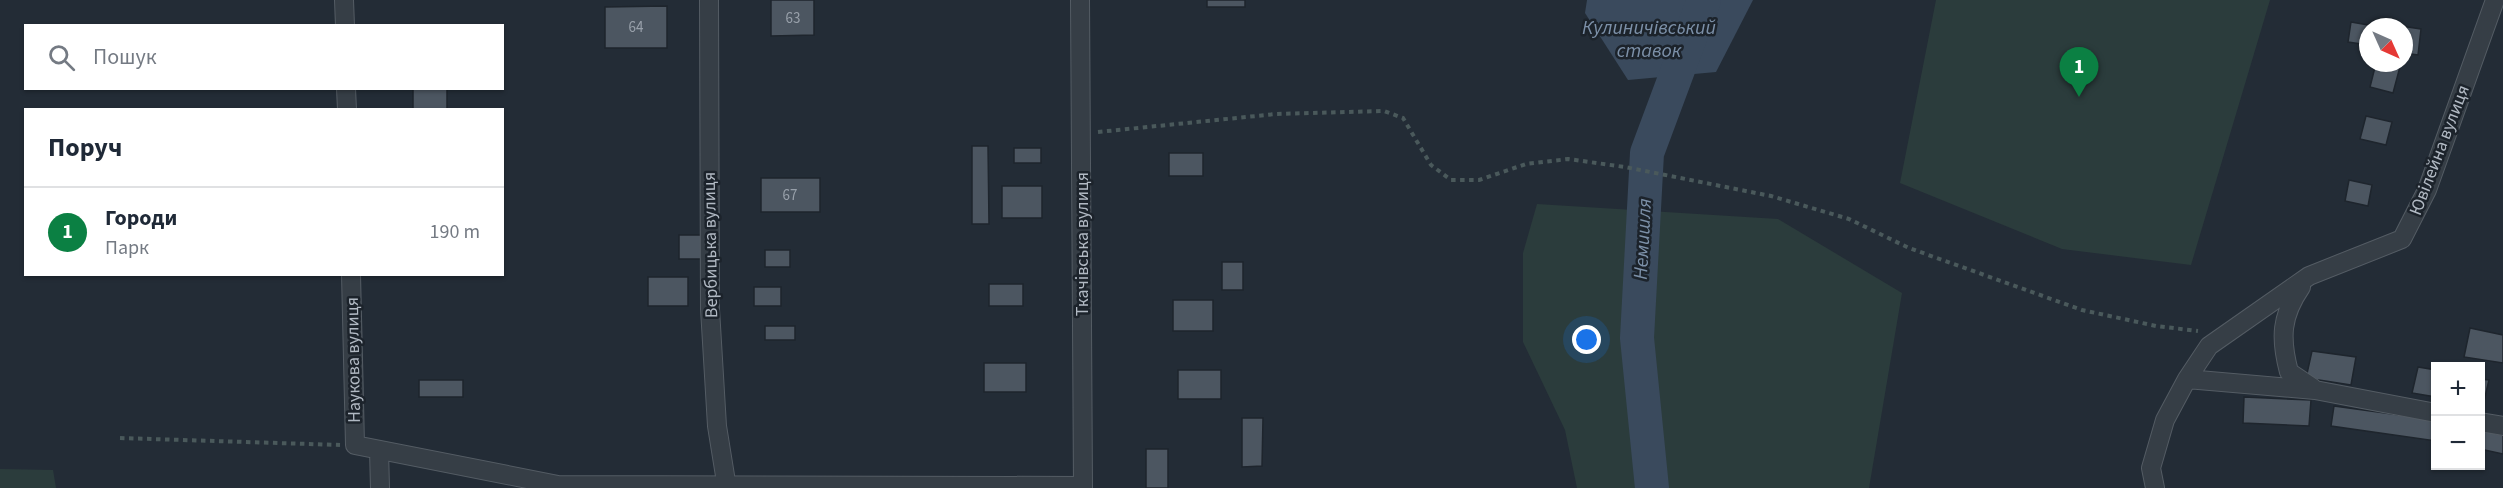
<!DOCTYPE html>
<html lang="uk">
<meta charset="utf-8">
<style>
body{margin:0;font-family:"Source Sans 3",sans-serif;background:#f6f6f7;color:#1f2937}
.controls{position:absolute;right:18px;bottom:18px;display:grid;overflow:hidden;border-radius:0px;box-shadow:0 2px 4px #0004}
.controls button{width:54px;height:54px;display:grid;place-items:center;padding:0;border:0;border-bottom:2px solid #e0e1e3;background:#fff;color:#1f2937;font:30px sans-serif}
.compass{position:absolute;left:2359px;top:18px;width:54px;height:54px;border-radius:50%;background:#fff;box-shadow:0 2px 4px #0004;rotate:135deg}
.you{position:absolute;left:1587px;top:340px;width:21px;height:21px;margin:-15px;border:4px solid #fff;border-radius:50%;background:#1a73e8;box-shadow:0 0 0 9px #1a73e833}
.badge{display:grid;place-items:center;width:39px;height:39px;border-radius:50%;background:#0b8043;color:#fff;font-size:20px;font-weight:700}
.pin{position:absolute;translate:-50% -50px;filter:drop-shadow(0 2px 3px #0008)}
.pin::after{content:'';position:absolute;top:32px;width:21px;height:18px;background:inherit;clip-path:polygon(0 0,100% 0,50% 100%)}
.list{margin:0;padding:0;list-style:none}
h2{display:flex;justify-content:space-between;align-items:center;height:78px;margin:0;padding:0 24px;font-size:26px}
h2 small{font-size:20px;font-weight:400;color:#747a83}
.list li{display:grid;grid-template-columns:39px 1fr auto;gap:18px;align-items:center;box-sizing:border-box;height:90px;padding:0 24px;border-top:2px solid #e0e1e3}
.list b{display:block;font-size:22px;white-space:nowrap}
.list p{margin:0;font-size:20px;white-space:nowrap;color:#747a83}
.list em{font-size:20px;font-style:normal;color:#747a83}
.icon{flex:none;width:33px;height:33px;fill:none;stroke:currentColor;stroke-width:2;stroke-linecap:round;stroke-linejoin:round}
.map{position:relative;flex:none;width:2503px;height:488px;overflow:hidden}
.search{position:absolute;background:#fff;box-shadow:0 2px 4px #0004;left:24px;top:24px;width:480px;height:66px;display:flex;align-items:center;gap:15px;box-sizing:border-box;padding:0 21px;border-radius:0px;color:#747a83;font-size:22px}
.panel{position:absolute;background:#fff;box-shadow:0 2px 4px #0004;left:24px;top:108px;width:480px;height:168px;border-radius:0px}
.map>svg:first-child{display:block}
.green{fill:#2b3c3c}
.water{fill:#3a4a5d}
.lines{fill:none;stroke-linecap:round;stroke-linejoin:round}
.river{stroke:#3a4a5d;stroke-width:34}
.building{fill:#4c5661;stroke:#1e252d;stroke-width:1.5}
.minor-casing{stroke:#545c64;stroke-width:20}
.path{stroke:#4a595b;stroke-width:4;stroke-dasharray:4.5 4.5;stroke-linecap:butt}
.minor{stroke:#363e46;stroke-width:18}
.labels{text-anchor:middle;stroke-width:5;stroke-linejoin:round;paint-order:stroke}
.number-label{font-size:15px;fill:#98a0aa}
.street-label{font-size:18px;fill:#b1b9c3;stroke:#1c232b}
.water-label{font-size:20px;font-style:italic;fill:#7c90a8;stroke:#1c232b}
</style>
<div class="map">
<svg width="2503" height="488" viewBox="0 0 2503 488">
<rect width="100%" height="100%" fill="#232c36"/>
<!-- green -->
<path class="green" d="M1936,0H2270L2191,265L2062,249L1900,183Z
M1537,204L1778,219L1902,293L1869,488H1577L1565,430L1523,342V253Z
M0,469L53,470L56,488H0Z"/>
<!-- water -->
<path class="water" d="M1587,0H1753L1716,72L1628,80L1585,13Z"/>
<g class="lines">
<!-- river -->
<path class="river" d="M1652,488L1637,338L1647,153L1704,0"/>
</g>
<!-- building -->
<path class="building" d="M771,0H814V35L771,36Z
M1207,0H1245V7H1207Z
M667,6V48H605V7Z
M2351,22L2380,27H2368V45L2348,42Z
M2394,25L2421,29L2418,55L2404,53V27Z
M2376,63H2401L2393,93L2370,87Z
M413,88H447V109H413Z
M2366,116L2392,122L2386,145L2360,139Z
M972,146H988L989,224H972Z
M1014,148H1041V163H1014Z
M1169,153H1203V176H1169Z
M761,178H820V212H761Z
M2349,180L2372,185L2368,206L2345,201Z
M1002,186H1042V218H1002Z
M679,235H704V259H679Z
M765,250H790V267H765Z
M1222,262H1243V290H1222Z
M648,277H688V306H648Z
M989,284H1023V306H989Z
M754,287H781V306H754Z
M1173,300H1213V331H1173Z
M765,326H795V340H765Z
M2470,328L2503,335V363L2464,357Z
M2312,351L2356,357L2351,385L2306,378Z
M984,363H1026V392H984Z
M2418,367L2436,370V397L2412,393Z
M1178,370H1221V399H1178Z
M2480,379L2489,380L2483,405L2480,404Z
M419,380H463V397H419Z
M2244,397L2311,400L2309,426L2243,423Z
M2334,406L2436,420V441L2331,426Z
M1242,418H1263L1262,466L1242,467Z
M2480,430L2503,435V454L2480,449Z
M1146,449H1168V488H1146Z"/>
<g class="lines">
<!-- minor casing -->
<g class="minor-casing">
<path id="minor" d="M344,0L345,26
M709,0L710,309L717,426L727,488
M1080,0L1083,488
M346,88L347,110
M351,274L355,445L558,485L1083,486
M2301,287C2281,316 2280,338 2289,372L2313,388
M2187,379L2315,390L2436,413
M2480,422L2503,426
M379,450L380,488
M2155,488L2151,468L2165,420L2187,379L2209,346L2309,276L2402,239L2427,190L2495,0"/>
</g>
<!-- path -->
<path class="path" d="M1098,132L1276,114L1384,111L1403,118L1431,165L1451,180H1479L1526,164L1568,159L1625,167L1771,196L1849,219L1909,248L2082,310L2156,326L2198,331
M120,438L340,445"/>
<!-- minor -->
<use href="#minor" class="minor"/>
</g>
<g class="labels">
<!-- number labels -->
<g class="number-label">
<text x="793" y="23">63</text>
<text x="636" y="32">64</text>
<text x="790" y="200">67</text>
</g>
<!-- street labels -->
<g class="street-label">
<text transform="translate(2439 150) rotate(-69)" y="6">Ювілейна вулиця</text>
<text transform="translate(1082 244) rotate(-90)" y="6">Ткачівська вулиця</text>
<text transform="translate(710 245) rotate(-91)" y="6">Вербицька вулиця</text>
<text transform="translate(353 360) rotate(-91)" y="6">Наукова вулиця</text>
</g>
<!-- water labels -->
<g class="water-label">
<text x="1649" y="34">Кулиничівський<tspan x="1649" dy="23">ставок</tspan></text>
<text transform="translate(1642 239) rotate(-87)" y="7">Немишля</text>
</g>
</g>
</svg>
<div class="controls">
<button>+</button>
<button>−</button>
</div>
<svg class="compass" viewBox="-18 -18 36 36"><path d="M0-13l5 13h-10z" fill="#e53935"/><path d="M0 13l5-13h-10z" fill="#747a83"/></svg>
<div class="you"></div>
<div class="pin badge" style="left:2079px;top:97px">1</div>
<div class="search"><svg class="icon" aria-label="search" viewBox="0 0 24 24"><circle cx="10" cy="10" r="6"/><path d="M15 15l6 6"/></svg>Пошук</div>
<section class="panel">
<h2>Поруч<small></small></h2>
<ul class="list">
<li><span class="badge">1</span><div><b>Городи</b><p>Парк</p></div><em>190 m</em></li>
</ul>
</section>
</div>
